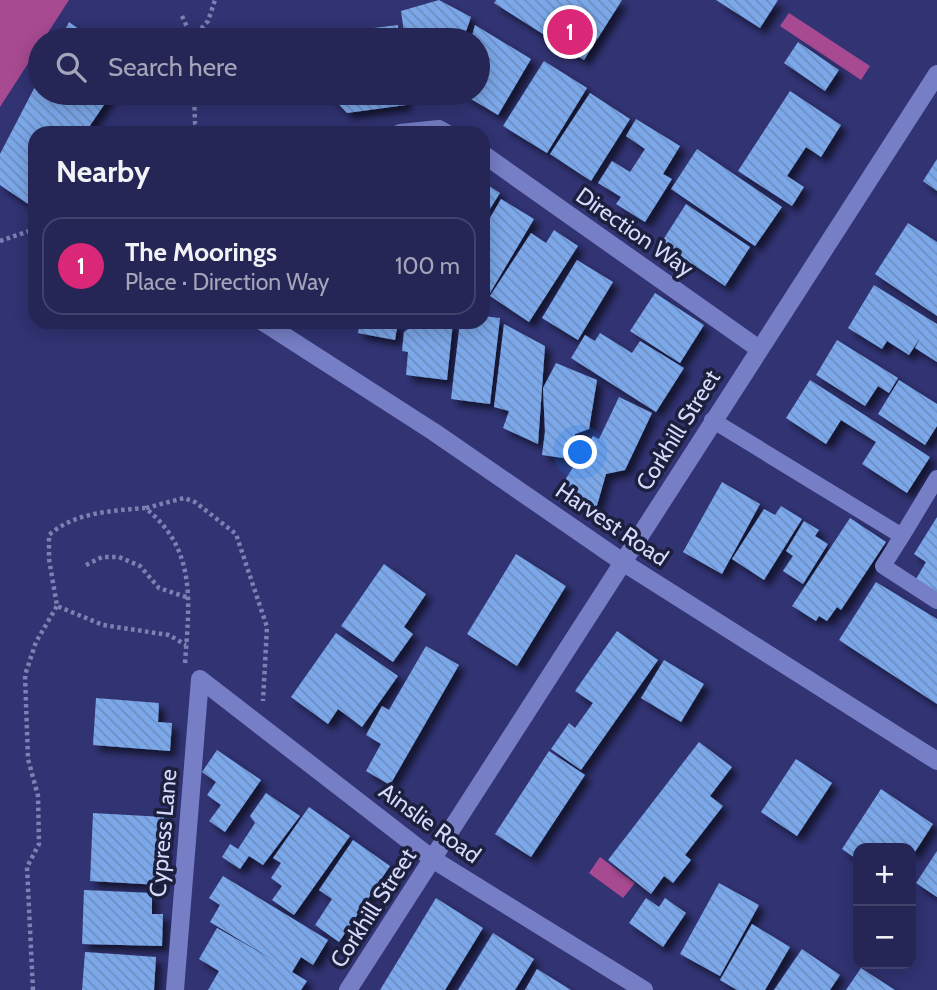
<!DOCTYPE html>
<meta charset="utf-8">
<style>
body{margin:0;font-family:Cabin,sans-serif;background:#313260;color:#f1f3f6}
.controls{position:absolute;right:21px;bottom:21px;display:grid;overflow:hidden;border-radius:14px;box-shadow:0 4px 18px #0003}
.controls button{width:63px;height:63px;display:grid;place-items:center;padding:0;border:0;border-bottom:2px solid #42436c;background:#252656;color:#f1f3f6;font:35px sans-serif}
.you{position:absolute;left:581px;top:453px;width:24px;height:24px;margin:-18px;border:5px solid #fff;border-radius:50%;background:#1a73e8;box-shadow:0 0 0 10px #1a73e833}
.badge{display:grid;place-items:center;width:46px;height:46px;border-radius:50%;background:#db2777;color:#fff;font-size:23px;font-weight:700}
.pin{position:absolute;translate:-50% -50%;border:4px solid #fff;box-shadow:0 2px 7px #0006}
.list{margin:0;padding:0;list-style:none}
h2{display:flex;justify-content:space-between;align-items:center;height:91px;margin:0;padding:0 28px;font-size:30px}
h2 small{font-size:23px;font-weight:400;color:#a3a5b9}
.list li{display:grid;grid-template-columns:46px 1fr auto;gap:21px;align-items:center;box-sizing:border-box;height:98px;margin:0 14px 14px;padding:0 14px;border:2px solid #42436c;border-radius:21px}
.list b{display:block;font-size:26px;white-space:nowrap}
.list p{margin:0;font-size:23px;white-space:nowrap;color:#a3a5b9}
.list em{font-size:23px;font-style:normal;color:#a3a5b9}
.icon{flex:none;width:38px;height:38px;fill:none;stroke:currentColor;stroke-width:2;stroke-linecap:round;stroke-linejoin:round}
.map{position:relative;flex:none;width:937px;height:990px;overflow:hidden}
.search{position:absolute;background:#252656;box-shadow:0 4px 18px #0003;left:28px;top:28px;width:462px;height:77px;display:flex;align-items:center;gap:18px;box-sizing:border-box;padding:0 24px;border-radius:38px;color:#a3a5b9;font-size:26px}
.panel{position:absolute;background:#252656;box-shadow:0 4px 18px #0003;left:28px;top:126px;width:462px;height:203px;border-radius:21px}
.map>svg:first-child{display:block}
.water{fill:#a84a91}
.building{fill:url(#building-back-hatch);filter:url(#shadow)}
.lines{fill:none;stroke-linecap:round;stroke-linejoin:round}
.path{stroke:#7d81b1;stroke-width:4.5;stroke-dasharray:3.5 3.5;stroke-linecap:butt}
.lane{stroke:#767ec6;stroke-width:16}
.street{stroke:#767ec6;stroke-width:18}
.secondary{stroke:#767ec6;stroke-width:18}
.labels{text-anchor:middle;stroke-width:7;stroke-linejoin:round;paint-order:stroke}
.street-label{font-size:23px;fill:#d5dbfa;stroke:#1d203d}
</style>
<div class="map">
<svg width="937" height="990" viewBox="0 0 937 990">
<defs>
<pattern id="building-back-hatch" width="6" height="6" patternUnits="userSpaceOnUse" patternTransform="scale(1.75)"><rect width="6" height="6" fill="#7ba8ea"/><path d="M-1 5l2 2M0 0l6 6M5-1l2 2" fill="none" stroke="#6c8ec2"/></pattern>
<filter id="shadow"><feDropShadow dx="6" dy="6" stdDeviation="3.5" flood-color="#0009"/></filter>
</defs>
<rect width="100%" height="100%" fill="#313373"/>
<!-- water -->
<path class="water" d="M0,0H69L0,107Z
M789,13L870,66L861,80L780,26Z
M600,857L635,883L623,898L589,873Z"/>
<!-- building -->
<path class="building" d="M439,0L471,17L463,40H405L401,11Z
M496,0H622L584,60L494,3Z
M716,0H778L760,28Z
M69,22L94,40H60Z
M398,25L399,40H363L366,29Z
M475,25L531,59L498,115L461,93H478V40H471Z
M798,42L839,70L825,91L784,63Z
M544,61L587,88L547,153L503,126Z
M40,77V93H112L85,133H35L34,208L0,185V154Z
M790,91L841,125L821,157L806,147L787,176L804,187L792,206L738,171Z
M328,93H404L406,105L347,113Z
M590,93L630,119L591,181L550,154Z
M636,119L680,146L663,174L672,179L645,222L616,204L621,197L598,183L612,161L630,172L645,149L626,136Z
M697,149L782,207L755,246L671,189Z
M937,159V191L923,181Z
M483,182L500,193L483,220Z
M501,199L534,219L490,293L483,289V230Z
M686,204L750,247L725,286L661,243Z
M908,223L937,242V316L875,274Z
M554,230L578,246L529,322L490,296L531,233L546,243Z
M577,260L613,282L578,340L542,318Z
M874,285L937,324V362L915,348L920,338L909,355L887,341L882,349L848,328Z
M655,293L704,325L680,363L630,331Z
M483,316L500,318L490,404L451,399L460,322H483Z
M360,322H398L395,340L358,333Z
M411,322H453L447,380L406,375L408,352L402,351L404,332L411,327Z
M504,324L545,346L538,444L503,428L509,411L494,407Z
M600,333L632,353L640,341L684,368L656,412L571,358L585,335L595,341Z
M837,340L898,378L889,393L878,386L865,406L816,375Z
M556,363L597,380L589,429L575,434L571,459L542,455L545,432L543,388Z
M810,380L930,457L907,493L862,464L876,442L841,420L826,444L786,418Z
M899,380L937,404V426L925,445L878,414Z
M619,397L652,413L625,470L606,474L596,509L575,496L565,480L593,436L599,439Z
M722,482L760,504L722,574L683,552Z
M781,506L802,519L764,580L732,559L764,509L775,515Z
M937,517V594L916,579L926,562L914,554Z
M850,518L886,542L841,610L837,607L827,621L819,616L816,621L792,606Z
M804,521L819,530L815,536L828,544L803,584L783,571L793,556L786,551Z
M516,554L566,586L517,666L467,634Z
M384,564L426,594L404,627L413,634L393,662L341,626Z
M876,582L937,619V704L839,640Z
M617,631L658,660L581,770L551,749L569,723L575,728L593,703L575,691Z
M336,633L398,676L362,727L338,709L328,724L291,697Z
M426,646L459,665L390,785L366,771L381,744L366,735L382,706L389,710Z
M664,660L704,684L681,722L641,698Z
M96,698L159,703L158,722L172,723L170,751L93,745Z
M699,742L732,767L710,796L723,806L685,855L691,860L673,883L664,876L651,894L608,860Z
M217,750L261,780L225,832L209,821L221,805L207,795L216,782L202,772Z
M549,751L585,775L531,857L495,834Z
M796,759L832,783L797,836L761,812Z
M881,789L933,824L911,858V848H858V860L842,849Z
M266,793L300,816L263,865L249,856L240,869L222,857L230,844L238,849L255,823L250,816Z
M309,807L350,836L294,915L272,900L282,886L271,878L281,863L273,858Z
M93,813L164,817L160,885L90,881Z
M353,840L390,866L339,942L315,925L332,899L319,890Z
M937,851V897L916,883Z
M223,876L328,940L313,965L301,957L292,972L307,981L301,990H208L219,971L199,959L217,928L275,961L210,922L220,905L209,898Z
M719,883L759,905L720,976L680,954Z
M84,890L152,893V914H163L162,946L82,944Z
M436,898L483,928L445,990H380Z
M646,898L659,907L665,898L686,913L663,947L629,923Z
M752,924L790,947L765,990H737L720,980Z
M493,933L534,959L515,990H458Z
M802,949L840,975L830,990H774Z
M85,952L156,957L154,990H82Z
M861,968L895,990H846Z
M537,969L571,990H525Z"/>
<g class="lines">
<!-- path -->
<path class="path" d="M182,16L193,40
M192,39L208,21L215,0
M194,93L195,123L201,133
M0,241L35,229
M146,508L184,498L195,502L236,534L267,627L263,701
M86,565L102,557H119L140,566L159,588L189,598
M185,663C189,605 198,549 145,508C111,511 75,512 49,535V559L57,606L103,625L169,635L186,645
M33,990L27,867L39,844L38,796L28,759L25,675L36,642L57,606"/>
<!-- lane -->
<path class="lane" d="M712,420L902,536L883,566L937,601
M902,536L937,478"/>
<!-- street -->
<path class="street" d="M400,133L439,129L446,133
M483,154L759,349
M200,679L434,860L644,990
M175,990L200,679
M348,990L937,74"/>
<!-- secondary -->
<path class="secondary" d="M263,322L434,432L624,563L937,761"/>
</g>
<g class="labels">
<!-- street labels -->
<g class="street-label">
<text transform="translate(635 232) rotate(35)" y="8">Direction Way</text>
<text transform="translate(678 430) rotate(-58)" y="8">Corkhill Street</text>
<text transform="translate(612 524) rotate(34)" y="8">Harvest Road</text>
<text transform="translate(430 823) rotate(36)" y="8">Ainslie Road</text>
<text transform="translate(163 833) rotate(-85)" y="8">Cypress Lane</text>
<text transform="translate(373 908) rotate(-57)" y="8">Corkhill Street</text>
</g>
</g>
</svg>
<div class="controls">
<button>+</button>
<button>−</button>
</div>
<div class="you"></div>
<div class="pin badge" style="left:570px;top:32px">1</div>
<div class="search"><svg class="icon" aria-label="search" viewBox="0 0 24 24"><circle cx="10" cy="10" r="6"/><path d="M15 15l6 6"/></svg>Search here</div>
<section class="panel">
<h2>Nearby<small></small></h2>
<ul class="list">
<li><span class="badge">1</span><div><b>The Moorings</b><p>Place · Direction Way</p></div><em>100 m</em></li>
</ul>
</section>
</div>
